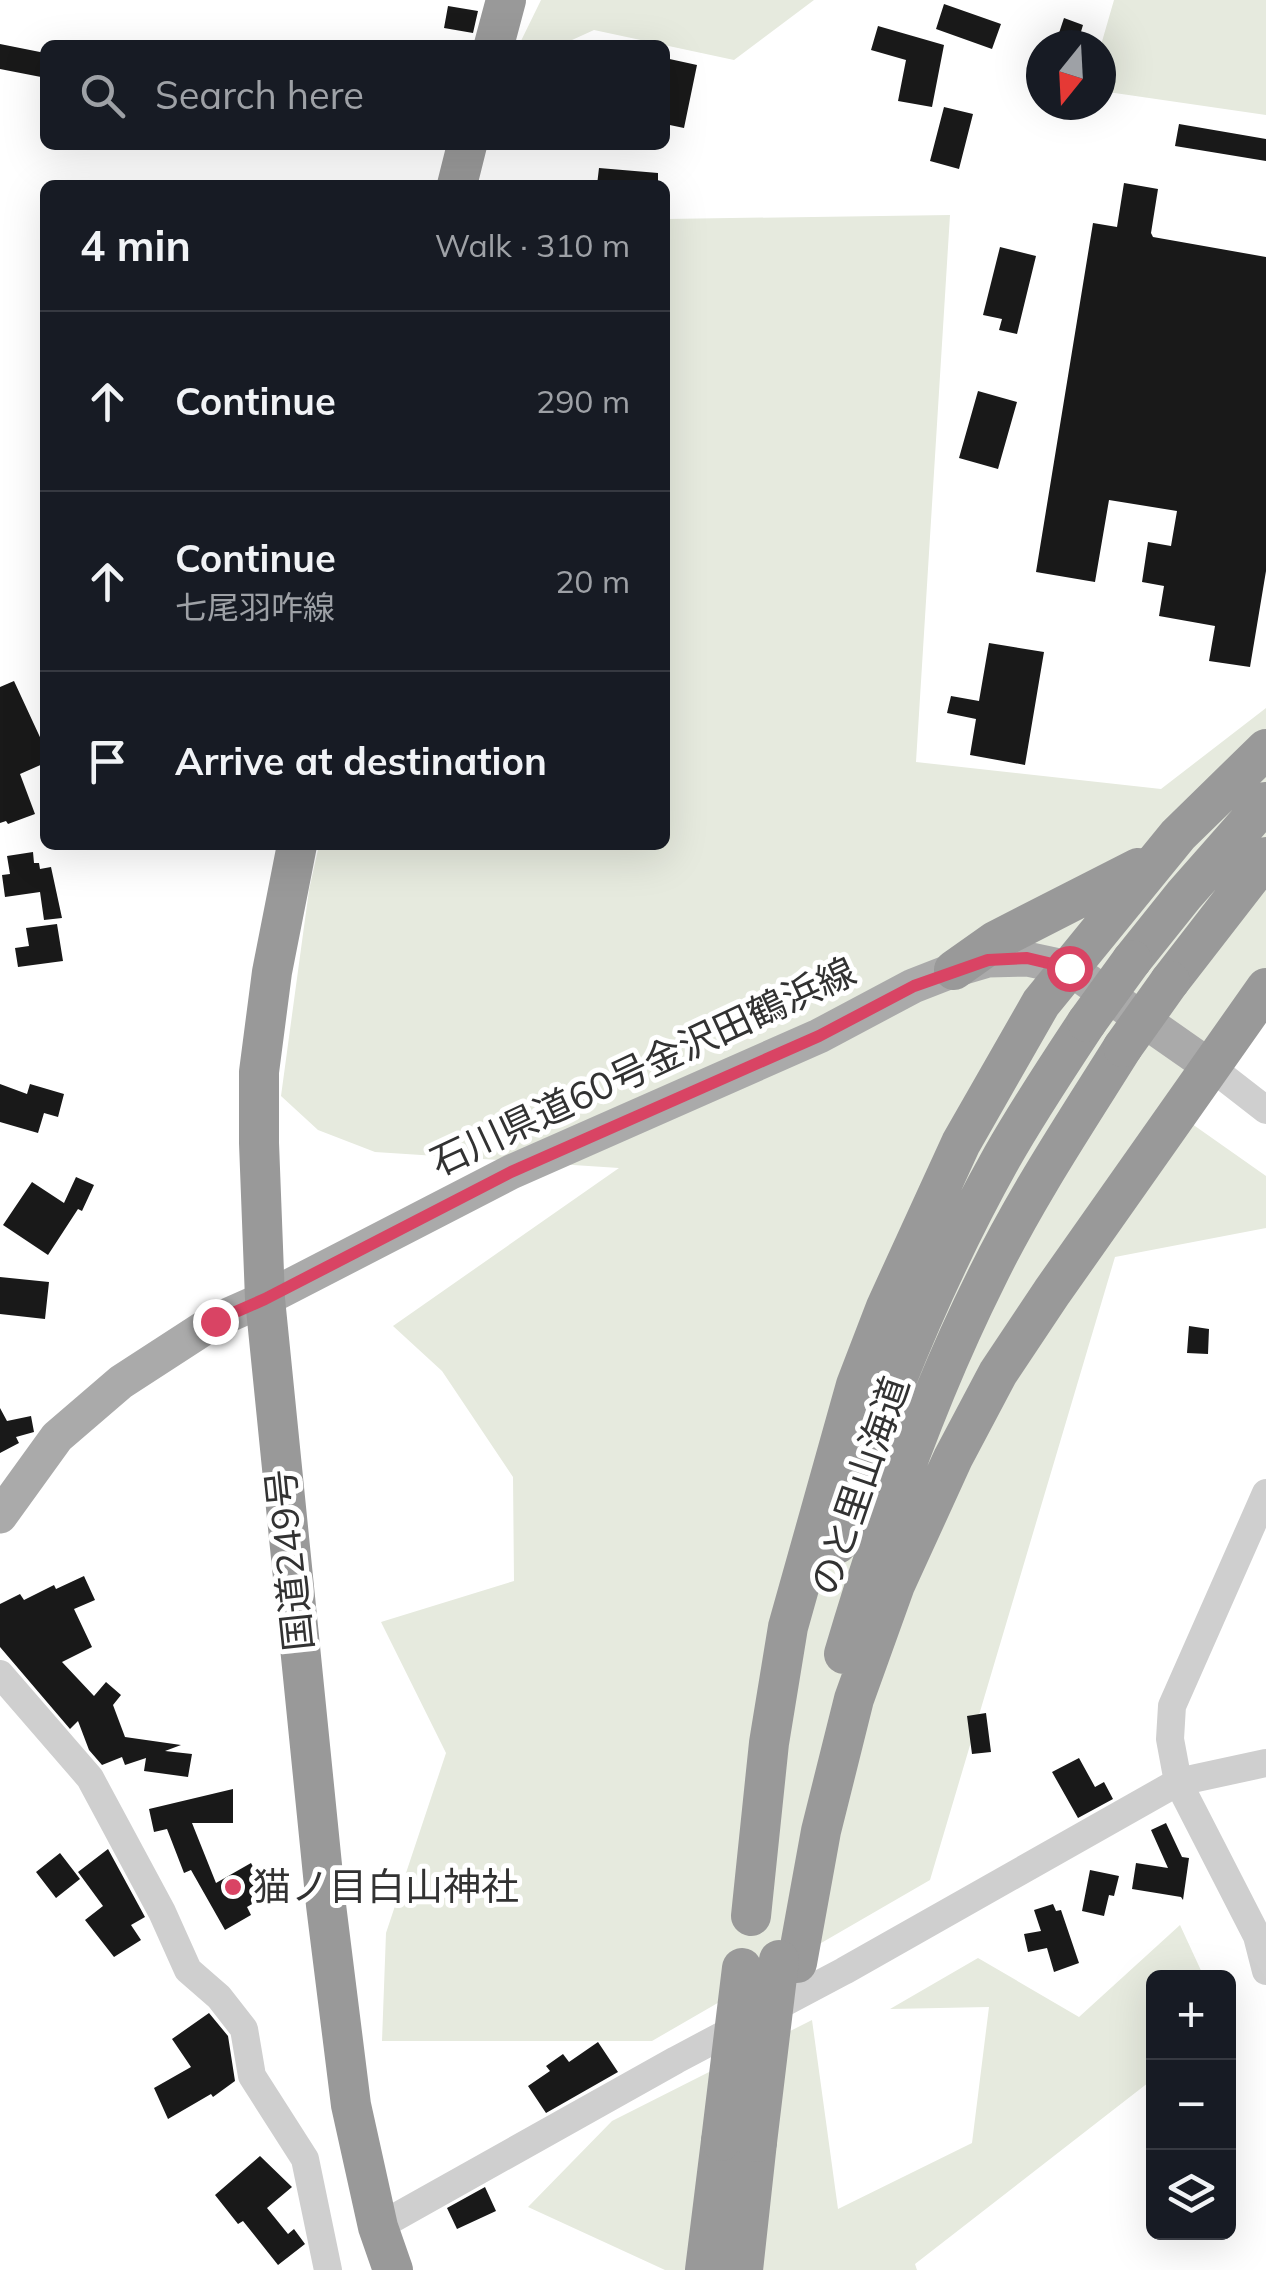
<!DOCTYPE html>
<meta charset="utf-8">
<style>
body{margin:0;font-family:Mulish,"Noto Sans JP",sans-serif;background:#20242c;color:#f1f3f6}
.controls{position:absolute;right:30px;bottom:30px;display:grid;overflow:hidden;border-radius:15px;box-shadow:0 10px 40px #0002}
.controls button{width:90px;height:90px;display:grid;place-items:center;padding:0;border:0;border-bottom:2px solid #363941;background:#171b24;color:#f1f3f6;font:50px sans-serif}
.compass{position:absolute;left:1026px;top:30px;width:90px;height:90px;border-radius:50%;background:#171b24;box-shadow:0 10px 40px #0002;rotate:198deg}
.stop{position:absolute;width:30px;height:30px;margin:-22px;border:8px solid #d94464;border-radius:50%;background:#fff}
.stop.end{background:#d94464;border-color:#fff;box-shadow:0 2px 10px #0008}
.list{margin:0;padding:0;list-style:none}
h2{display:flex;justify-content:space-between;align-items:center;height:130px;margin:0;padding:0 40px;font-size:42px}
h2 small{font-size:32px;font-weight:400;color:#9ea1a6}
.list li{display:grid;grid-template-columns:65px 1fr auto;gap:30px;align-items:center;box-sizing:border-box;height:180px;padding:0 40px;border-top:2px solid #363941}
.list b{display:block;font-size:38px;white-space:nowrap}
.list p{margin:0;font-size:32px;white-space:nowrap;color:#9ea1a6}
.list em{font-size:32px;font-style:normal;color:#9ea1a6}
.icon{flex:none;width:55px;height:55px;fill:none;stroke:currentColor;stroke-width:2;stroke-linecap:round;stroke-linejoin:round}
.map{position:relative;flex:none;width:1266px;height:2270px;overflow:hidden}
.search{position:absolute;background:#171b24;box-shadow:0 10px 40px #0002;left:40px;top:40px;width:630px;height:110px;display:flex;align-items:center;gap:25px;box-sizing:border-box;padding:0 35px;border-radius:15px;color:#9ea1a6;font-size:38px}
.panel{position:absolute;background:#171b24;box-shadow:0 10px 40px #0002;left:40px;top:180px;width:630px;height:670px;border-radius:15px}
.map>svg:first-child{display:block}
.green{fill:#e6eade}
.building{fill:#191919}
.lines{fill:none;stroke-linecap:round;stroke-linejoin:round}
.minor{stroke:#cfcfcf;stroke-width:28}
.major{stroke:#aaa;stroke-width:35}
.highway{stroke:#999;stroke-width:40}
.highway-bridge{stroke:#999;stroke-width:40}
.route{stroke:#d94464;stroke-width:12}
.poi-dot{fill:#d94464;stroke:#fff;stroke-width:4}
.labels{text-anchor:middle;stroke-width:10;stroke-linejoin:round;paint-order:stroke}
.street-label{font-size:38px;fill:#323232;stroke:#fff}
.poi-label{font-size:38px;fill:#323232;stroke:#fff;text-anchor:start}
</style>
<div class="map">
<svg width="1266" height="2270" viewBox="0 0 1266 2270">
<rect width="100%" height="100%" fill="#fff"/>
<!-- green -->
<path class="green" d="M541,0H814L734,60L594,30L561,45H519Z
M1114,0H1266V115L1101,91V45Z
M950,215L916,762L1161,789L1266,708V1016L1185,1119L1266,1176V1228L1115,1257L930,1880L652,2041H382L386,1933L446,1753L381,1622L514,1581L513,1477L442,1371L393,1326L619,1168L375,1152L318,1130L281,1096L309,890L319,845H665V219Z
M1180,1925L1204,1977L1154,1978L1153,2079L915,2264L917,2270H665L528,2207L612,2121L812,2020L838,2209L972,2143L989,2007L890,2009L978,1958L1079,2017Z"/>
<!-- building -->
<path class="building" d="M944,4L1001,24L992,49L936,29Z
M448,6L478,11L473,33L444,28Z
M1064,18L1083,25L1077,45H1055Z
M878,26L944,45L932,107L898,101L906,60L871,50Z
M0,44L45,53L41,77L0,69Z
M665,58L697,65L684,128L665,124Z
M944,107L973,114L959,169L930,161Z
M1179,124L1266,139V161L1175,146Z
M599,168L658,173V185H597Z
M1124,183L1158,189L1151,233L1153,237L1266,257V571L1250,667L1209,661L1215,626L1159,616L1164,586L1142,582L1148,542L1171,546L1177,511L1109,500L1095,582L1036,572L1093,223L1117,227Z
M1000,247L1036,256L1017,334L999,330L1002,319L983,315Z
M978,391L1017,402L998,469L959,458Z
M989,643L1044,652L1025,765L970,755L976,719L947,713L951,696L979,701Z
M14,681L45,748V763L20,774L35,814L8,824L6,821L0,823V687Z
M33,852L34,863H39L40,869L51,867L62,918L44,920L40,892L5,897L2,875L10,874L7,856Z
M57,924L63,961L18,967L15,948L29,946L26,928Z
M0,1084L27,1094L30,1084L64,1094L58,1117L44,1113L38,1133L0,1122Z
M76,1177L94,1185L82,1211L78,1209L48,1255L3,1225L32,1182L64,1203Z
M0,1277L49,1282L45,1319L0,1314Z
M1189,1326L1209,1329L1208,1354L1187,1353Z
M0,1408L7,1421L31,1416L34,1432L16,1437L19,1443L0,1453Z
M84,1576L95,1600L74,1609L92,1647L62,1662L94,1696L106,1682L121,1695L113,1705L125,1737L181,1745L165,1751L192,1754L188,1777L144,1771L146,1758L125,1765L122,1757L102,1765L89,1750L78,1721L70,1729L0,1647V1604L20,1594L24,1600L54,1585L56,1589Z
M986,1713L991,1752L972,1754L967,1716Z
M1079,1758L1095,1787L1104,1782L1113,1799L1078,1818L1052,1772Z
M233,1789V1823H192L216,1883L251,1863L268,1895L247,1907L251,1915L225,1930L191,1870L184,1873L167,1829L154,1832L149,1809Z
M1166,1823L1182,1857L1189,1858L1183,1900L1181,1897L1132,1889L1136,1863L1168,1868L1151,1830Z
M108,1849L145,1917L131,1925L141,1940L114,1957L85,1920L103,1906L78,1872Z
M60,1853L80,1879L56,1898L36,1872Z
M1090,1870L1119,1876L1114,1896L1109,1895L1104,1916L1082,1911Z
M1053,1904L1056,1911L1061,1910L1079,1963L1054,1972L1047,1948L1028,1952L1024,1934L1041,1931L1034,1910Z
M209,2013L228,2036L235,2081L213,2097L211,2094L168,2119L154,2088L191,2067L172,2039Z
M598,2042L618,2072L546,2113L528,2086L550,2071L546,2066L563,2054L569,2062Z
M260,2156L292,2187L267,2208L288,2234L294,2229L305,2244L278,2265L243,2221L238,2224L215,2195Z
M485,2187L496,2211L457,2229L447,2208Z"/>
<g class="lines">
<!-- minor -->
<path class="minor" d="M1212,1068L1266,1110
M1266,1493L1172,1706L1170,1739L1178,1782L1257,1936L1266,1971
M0,1674L90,1778L162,1912L188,1970L219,1997L244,2029L252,2076L305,2159L328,2270
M378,2227L676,2060L844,1971L1178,1782L1266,1763"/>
<!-- major -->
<path class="major" d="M0,1516L57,1437L121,1382L215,1321L265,1299L511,1172L819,1036L913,986L954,970L988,960L1027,959L1069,968L1212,1068"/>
<!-- highway -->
<path class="highway" d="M494,45L506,0
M457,185L467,145
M297,845L272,972L259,1072V1143L265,1299L326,1905L351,2105L378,2227L393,2270
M1132,960L1184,895L1266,802
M954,970L995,941L1138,868
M1170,981L1266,857
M837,1544C881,1410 933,1280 1002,1157C1028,1111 1058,1066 1087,1022
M844,1654C882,1525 927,1397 987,1277C1026,1197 1076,1122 1123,1047
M751,1916L769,1743L788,1627L856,1385L886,1307L961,1143L1041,1003L1178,835L1266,749
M797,1963L821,1831L854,1699L895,1585L953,1458L998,1373L1052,1292L1266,988
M705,2270L721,2141
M743,2270L757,2142"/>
<!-- highway-bridge -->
<path class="highway-bridge" d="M1087,1022L1132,960
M1123,1047L1170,981
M721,2141L742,1968
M757,2142L779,1960"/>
</g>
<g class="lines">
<!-- route -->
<path class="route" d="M215,1321L265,1299L511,1172L819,1036L914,986L988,960L1027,958L1069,968"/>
</g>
<!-- markers -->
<circle class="poi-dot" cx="233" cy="1887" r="10"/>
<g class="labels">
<!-- street labels -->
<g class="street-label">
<text transform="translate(643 1067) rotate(-25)" y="13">石川県道60号金沢田鶴浜線</text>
<text transform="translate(860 1486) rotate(-71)" y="13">のと里山海道</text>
<text transform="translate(290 1560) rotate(-96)" y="13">国道249号</text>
</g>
<!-- poi labels -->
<g class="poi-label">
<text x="253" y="1900">猫ノ目白山神社</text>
</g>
</g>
</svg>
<div class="controls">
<button>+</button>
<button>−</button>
<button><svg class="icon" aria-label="layers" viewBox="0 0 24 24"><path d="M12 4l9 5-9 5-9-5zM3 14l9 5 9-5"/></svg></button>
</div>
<svg class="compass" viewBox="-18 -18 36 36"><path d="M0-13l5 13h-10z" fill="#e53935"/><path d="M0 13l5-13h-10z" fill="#9ea1a6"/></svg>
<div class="stop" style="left:1069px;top:968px"></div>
<div class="stop end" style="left:215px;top:1321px"></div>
<div class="search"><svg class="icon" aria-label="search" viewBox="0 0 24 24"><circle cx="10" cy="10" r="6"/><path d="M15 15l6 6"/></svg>Search here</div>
<section class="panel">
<h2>4 min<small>Walk · 310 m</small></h2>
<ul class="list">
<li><svg class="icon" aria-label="ahead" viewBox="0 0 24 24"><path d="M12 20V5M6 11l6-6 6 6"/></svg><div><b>Continue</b></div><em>290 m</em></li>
<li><svg class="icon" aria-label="ahead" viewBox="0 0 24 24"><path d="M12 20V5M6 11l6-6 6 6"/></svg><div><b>Continue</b><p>七尾羽咋線</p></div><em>20 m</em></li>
<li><svg class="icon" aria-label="arrive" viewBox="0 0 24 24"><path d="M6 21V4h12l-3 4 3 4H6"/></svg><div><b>Arrive at destination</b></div></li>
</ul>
</section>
</div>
